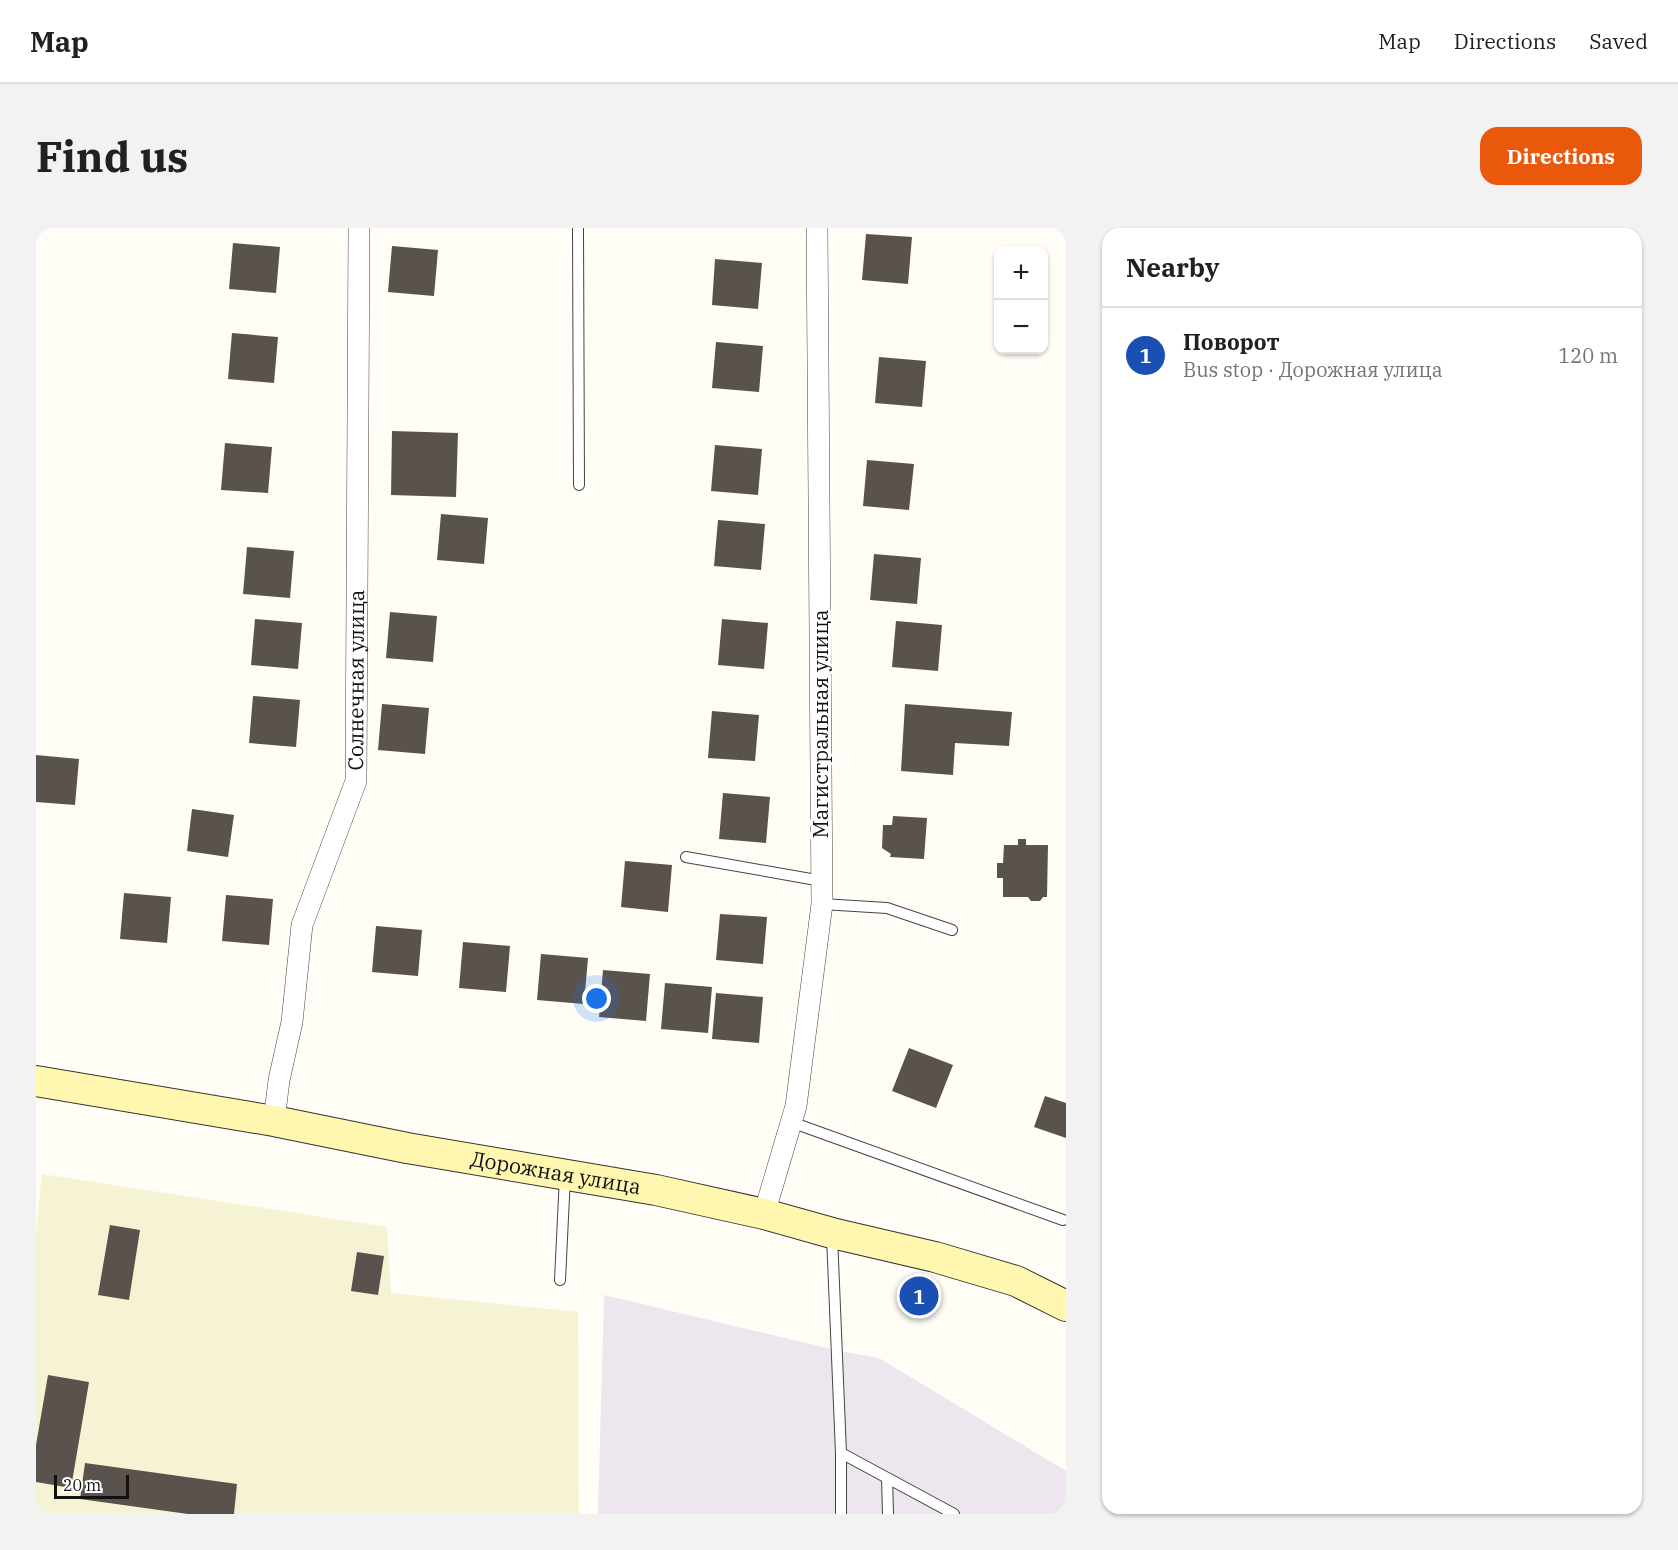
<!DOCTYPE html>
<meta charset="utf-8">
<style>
body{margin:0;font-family:"IBM Plex Serif",serif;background:#f2f2f2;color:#202124}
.controls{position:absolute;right:18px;top:18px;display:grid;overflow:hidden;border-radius:12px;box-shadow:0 2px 4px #0004}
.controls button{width:54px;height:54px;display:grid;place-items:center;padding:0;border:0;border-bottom:2px solid #e0e0e0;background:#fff;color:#202124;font:30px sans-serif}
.scale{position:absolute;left:18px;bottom:15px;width:75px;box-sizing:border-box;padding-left:6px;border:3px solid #111;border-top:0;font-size:16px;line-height:21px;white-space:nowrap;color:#111;-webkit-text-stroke:4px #fff;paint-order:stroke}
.you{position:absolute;left:561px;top:771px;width:21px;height:21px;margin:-15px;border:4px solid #fff;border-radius:50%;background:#1a73e8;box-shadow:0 0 0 9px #1a73e833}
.badge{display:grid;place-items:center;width:39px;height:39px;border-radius:50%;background:#ea580c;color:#fff;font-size:20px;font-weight:700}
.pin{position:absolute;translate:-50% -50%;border:3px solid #fff;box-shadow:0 2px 6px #0006}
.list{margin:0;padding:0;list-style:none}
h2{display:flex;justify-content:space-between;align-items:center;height:78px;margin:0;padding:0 24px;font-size:26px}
h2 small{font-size:20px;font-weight:400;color:#757577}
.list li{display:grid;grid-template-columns:39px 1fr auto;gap:18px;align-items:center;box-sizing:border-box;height:96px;padding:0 24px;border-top:2px solid #e0e0e0}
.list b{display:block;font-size:22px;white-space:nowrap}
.list p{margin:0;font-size:20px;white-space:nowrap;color:#757577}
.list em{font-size:20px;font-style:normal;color:#757577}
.map{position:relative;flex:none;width:1030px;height:1286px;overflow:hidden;border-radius:18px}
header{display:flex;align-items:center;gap:36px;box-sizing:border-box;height:84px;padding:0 30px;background:#fff;border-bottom:2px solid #e0e0e0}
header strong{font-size:28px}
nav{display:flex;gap:33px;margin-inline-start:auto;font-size:21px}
.intro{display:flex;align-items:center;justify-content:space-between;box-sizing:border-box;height:144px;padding:0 36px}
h1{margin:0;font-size:42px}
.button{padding:15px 27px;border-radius:18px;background:#ea580c;color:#fff;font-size:21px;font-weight:700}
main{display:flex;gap:36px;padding:0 36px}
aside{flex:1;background:#fff;border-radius:18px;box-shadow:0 2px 4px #0004}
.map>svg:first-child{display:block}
.industrial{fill:#eee6ef}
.farmland{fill:#f6f3d4}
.building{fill:#5a524d}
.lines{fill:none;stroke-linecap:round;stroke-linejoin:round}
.lane-casing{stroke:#444;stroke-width:12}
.street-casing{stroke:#444;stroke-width:22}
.secondary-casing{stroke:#333;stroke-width:32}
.lane{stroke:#fff;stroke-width:10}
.street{stroke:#fff;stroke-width:21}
.secondary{stroke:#fff6b0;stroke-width:30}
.labels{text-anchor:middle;stroke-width:6;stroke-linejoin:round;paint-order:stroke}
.street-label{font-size:21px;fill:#111;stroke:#fff}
</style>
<header>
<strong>Map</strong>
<nav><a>Map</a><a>Directions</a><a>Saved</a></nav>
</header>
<div class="intro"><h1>Find us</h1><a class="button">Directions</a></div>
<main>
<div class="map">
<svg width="1030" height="1286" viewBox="0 0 1030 1286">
<rect width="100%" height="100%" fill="#fffdf5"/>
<!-- industrial -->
<path class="industrial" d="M568,1067L799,1122L843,1130L1030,1243V1286H562Z"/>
<!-- farmland -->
<path class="farmland" d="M6,946L351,999L355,1065L542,1084L543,1286H0V1004Z"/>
<!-- building -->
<path class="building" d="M830,6L876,9L872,56L826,52Z
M197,15L244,19L240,65L193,61Z
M356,18L402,22L398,68L352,64Z
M679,31L726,35L722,81L676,77Z
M196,105L242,109L238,155L192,151Z
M680,114L727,118L723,164L676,160Z
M843,129L890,133L886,179L839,175Z
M356,203L422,205L420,269L355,267Z
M189,215L236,219L232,265L185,262Z
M679,217L726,221L722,267L675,263Z
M831,232L878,236L873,282L827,278Z
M405,286L452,290L448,336L401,332Z
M682,292L729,296L725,342L678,338Z
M211,319L258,323L254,370L207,366Z
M838,326L885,330L881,376L834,372Z
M354,384L401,388L397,434L350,430Z
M219,391L266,395L262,441L215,437Z
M686,391L732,395L728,441L682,437Z
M860,393L906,397L902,443L856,439Z
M217,468L264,472L260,519L213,515Z
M346,476L393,480L389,526L342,522Z
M869,476L976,484L973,518L919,515L917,547L865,543Z
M676,483L723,487L719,533L672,530Z
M0,527L43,531L39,577L0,574Z
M687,565L734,569L730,615L683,611Z
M156,581L198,587L192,629L151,623Z
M857,588L891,590L888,631L854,629L855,626L846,620L847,597H856Z
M982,611H990V617H1012L1011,669H1007L1004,673H995L992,669H967V650H961V635H967L968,617H982Z
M589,633L636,637L632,684L585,679Z
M88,665L135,669L131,715L84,711Z
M190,667L237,671L233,717L186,713Z
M684,686L731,689L727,736L680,732Z
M340,698L386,702L382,748L336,744Z
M427,714L474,718L470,764L423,760Z
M505,726L552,730L548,776L501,772Z
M567,742L614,746L610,793L563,789Z
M629,755L676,759L672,805L625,801Z
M680,765L727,769L723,815L676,811Z
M873,820L917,837L900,880L856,863Z
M1009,868L1030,875V910L998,899Z
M74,997L104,1002L93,1072L62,1067Z
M321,1024L348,1028L342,1067L315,1063Z
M12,1147L53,1154L35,1260L0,1254V1217Z
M49,1235L201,1256L198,1286H152L44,1271Z"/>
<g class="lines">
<!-- lane casing -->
<g class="lane-casing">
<path id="lane" d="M542,0L543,257
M650,629L786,653
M786,676L851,680L916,702
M755,894L1027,992
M796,1008L805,1225L918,1286
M524,1052L529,948
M805,1225V1286
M851,1250L852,1286"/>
</g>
<!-- street casing -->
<g class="street-casing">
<g id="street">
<path id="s1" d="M238,893L243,852L256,794L266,697L320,553L323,0"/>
<path d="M728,986L760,878L786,676L781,0"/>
</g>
</g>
<!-- secondary casing -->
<g class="secondary-casing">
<g id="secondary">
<path id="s2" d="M0,853L238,893L371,920L620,962L728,986L796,1005L899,1029L980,1053L1030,1078"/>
</g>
</g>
<!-- lane -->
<use href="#lane" class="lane"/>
<!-- street -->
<use href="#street" class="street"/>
<!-- secondary -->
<use href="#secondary" class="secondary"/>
</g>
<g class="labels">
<!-- street labels -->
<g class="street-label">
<text dy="7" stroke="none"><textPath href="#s1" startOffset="453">Солнечная улица</textPath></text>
<text transform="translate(785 496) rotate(-90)" y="7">Магистральная улица</text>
<text dy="7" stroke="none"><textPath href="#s2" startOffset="528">Дорожная улица</textPath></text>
</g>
</g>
</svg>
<div class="controls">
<button>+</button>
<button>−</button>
</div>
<div class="scale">20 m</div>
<div class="you"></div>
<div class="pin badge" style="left:883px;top:1068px;background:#1a4fb4">1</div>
</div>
<aside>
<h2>Nearby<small></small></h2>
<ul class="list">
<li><span class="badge" style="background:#1a4fb4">1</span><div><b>Поворот</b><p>Bus stop · Дорожная улица</p></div><em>120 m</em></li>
</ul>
</aside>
</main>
